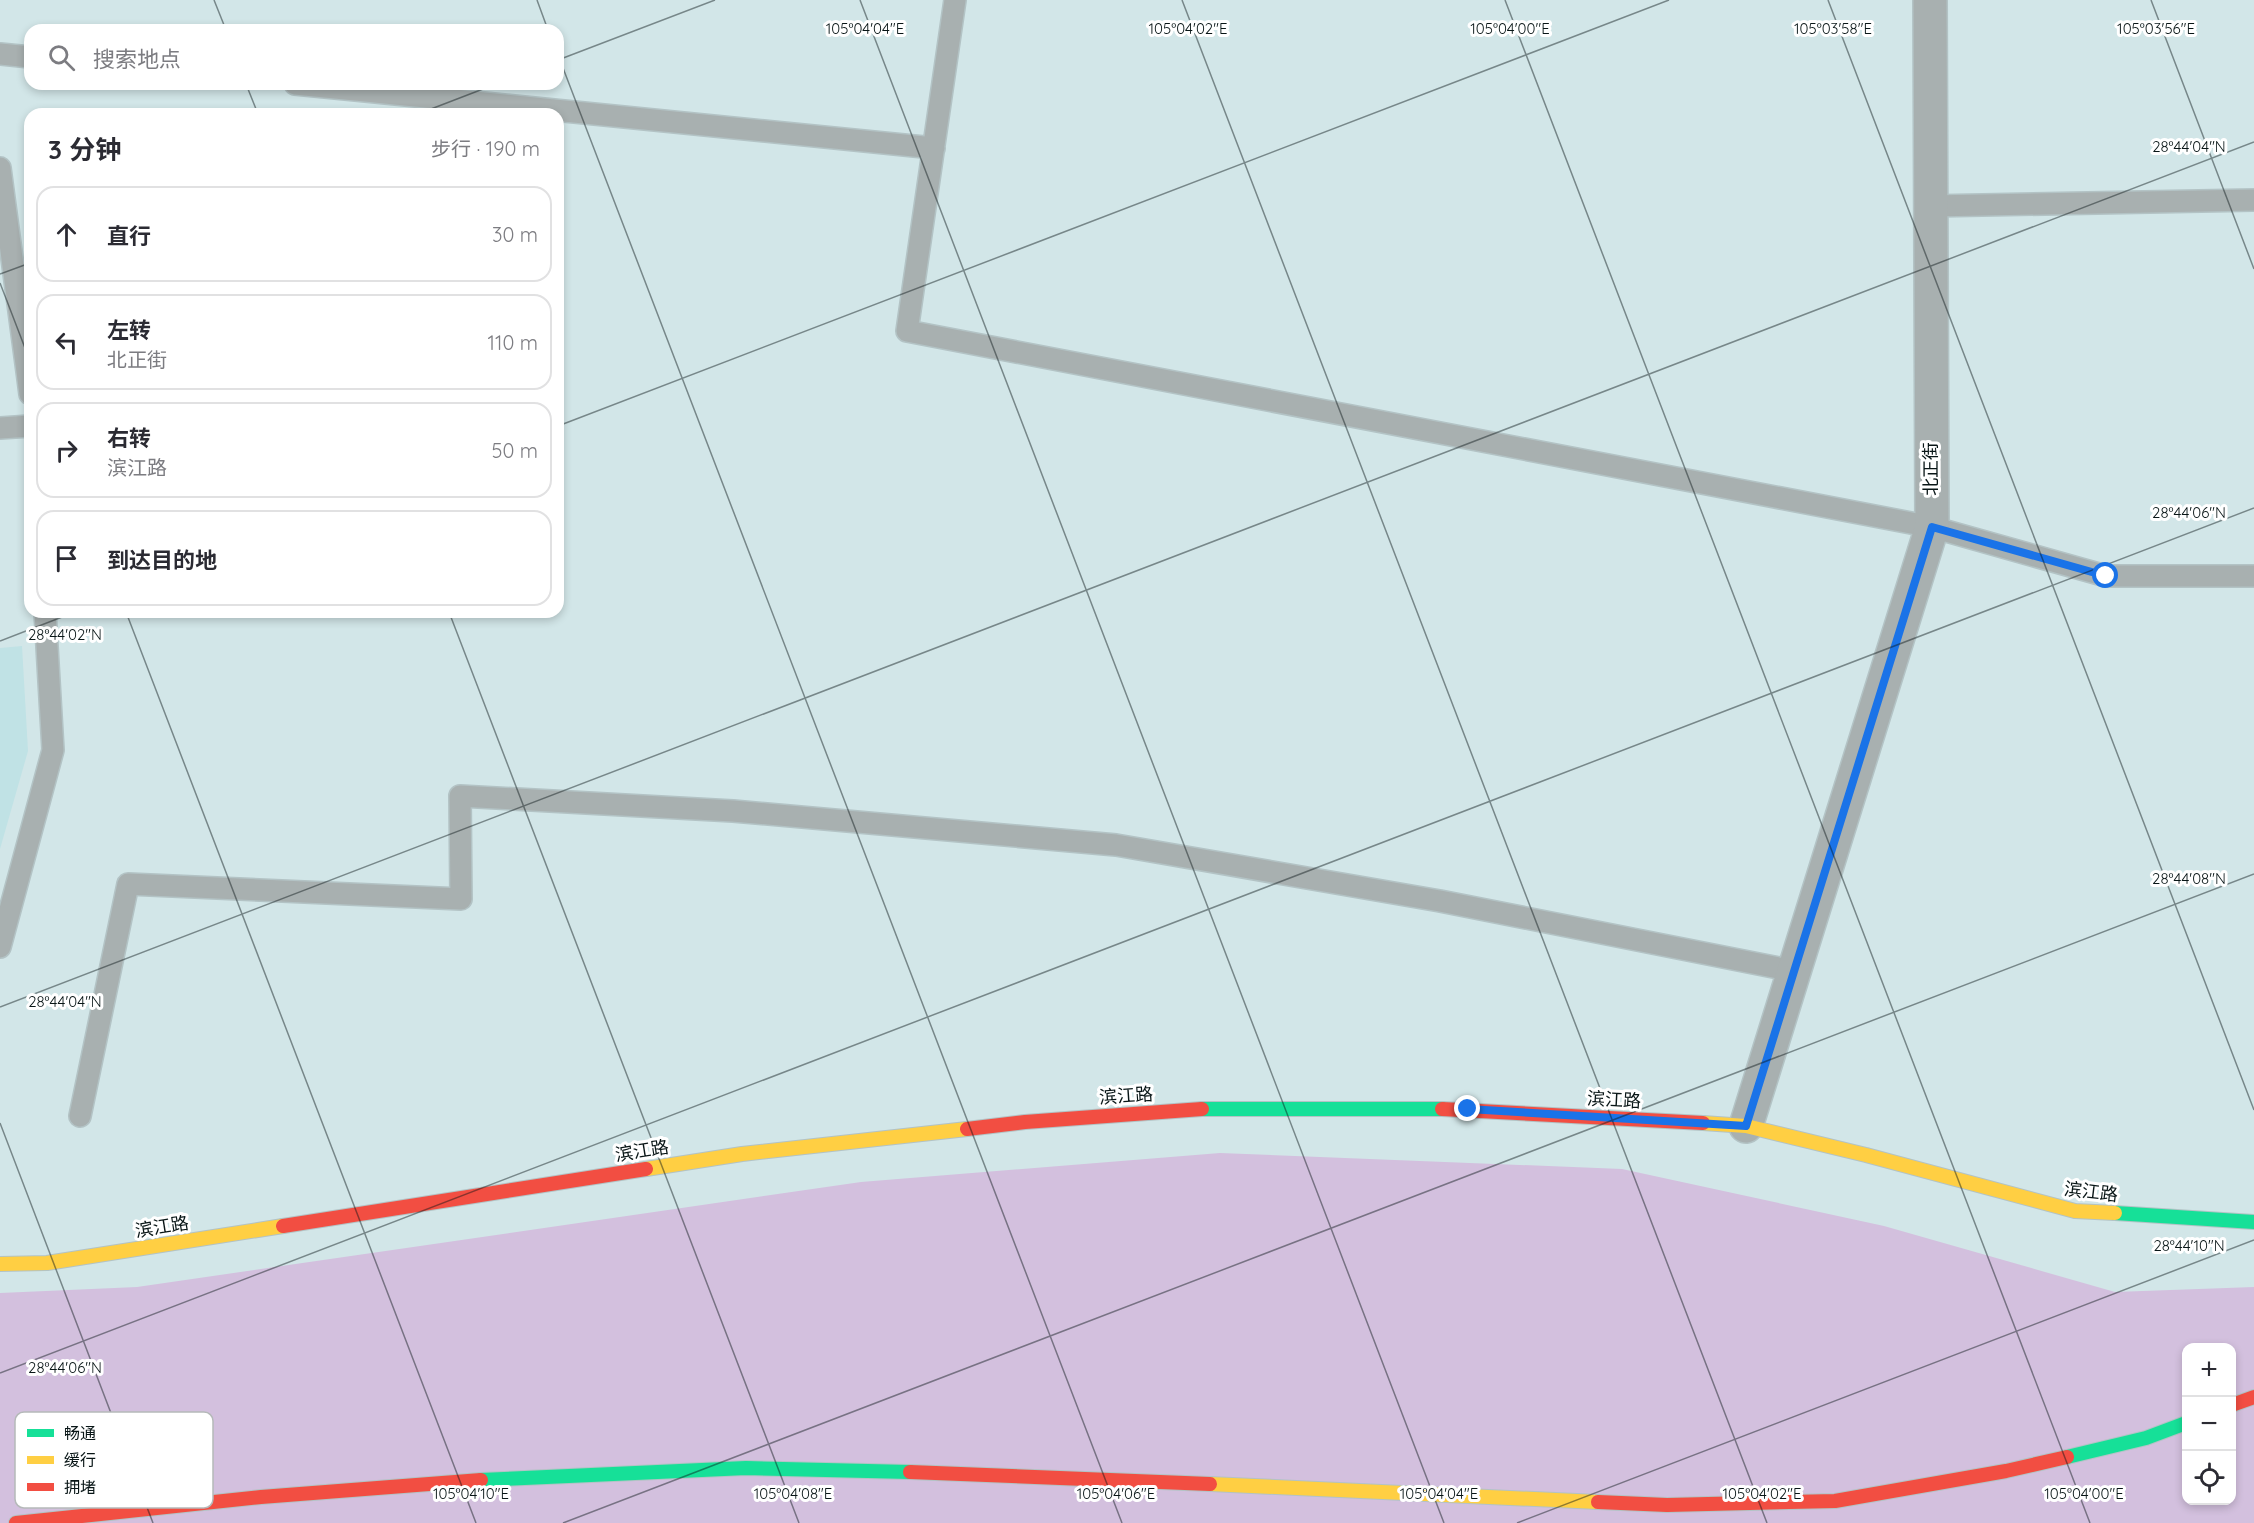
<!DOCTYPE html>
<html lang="zh">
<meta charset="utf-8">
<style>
body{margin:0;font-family:Quicksand,"Noto Sans SC",sans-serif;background:#f2f2f3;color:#2b2b33}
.controls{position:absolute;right:18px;bottom:18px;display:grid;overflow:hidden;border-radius:12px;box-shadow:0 3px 9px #0003}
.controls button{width:54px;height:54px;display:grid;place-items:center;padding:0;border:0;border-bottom:2px solid #e1e1e2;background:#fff;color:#2b2b33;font:30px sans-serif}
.stop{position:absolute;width:18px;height:18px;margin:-14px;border:4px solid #1a73e8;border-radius:50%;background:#fff}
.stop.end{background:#1a73e8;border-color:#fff;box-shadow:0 2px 6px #0008}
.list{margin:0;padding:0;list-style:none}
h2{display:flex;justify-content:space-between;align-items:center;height:78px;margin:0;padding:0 24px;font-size:26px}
h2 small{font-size:20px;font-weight:400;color:#7c7c81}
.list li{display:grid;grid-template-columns:39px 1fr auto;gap:18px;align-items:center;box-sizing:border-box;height:96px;margin:0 12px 12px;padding:0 12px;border:2px solid #e1e1e2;border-radius:18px}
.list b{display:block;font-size:22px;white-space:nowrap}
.list p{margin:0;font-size:20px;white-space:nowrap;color:#7c7c81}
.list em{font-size:20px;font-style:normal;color:#7c7c81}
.icon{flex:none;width:33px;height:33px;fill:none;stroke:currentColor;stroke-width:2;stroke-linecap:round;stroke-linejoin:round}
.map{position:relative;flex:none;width:2254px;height:1523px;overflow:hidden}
.search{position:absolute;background:#fff;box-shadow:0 3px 9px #0003;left:24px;top:24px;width:540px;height:66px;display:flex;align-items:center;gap:15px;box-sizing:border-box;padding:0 21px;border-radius:18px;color:#7c7c81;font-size:22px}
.panel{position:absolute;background:#fff;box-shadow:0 3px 9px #0003;left:24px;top:108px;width:540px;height:510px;border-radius:18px}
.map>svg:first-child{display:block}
.built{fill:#c0e2e5}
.green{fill:#d3c0de;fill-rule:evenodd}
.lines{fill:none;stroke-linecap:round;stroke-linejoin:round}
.lane-casing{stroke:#b3c3c5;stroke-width:24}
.street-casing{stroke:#b3c3c5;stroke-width:36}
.fast-casing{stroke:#b3c3c5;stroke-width:16}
.slow-casing{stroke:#b3c3c5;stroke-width:16}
.jam-casing{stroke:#b3c3c5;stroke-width:16}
.lane{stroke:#a8b0b0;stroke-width:21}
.street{stroke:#a8b0b0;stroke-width:33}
.fast{stroke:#16e098;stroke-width:14}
.slow{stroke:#ffcf43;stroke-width:14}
.jam{stroke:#f24e42;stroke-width:14}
.route{stroke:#1a73e8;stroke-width:8}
.ticks{fill:none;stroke:#081516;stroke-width:1.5;stroke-opacity:0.45}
.labels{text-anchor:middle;stroke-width:6;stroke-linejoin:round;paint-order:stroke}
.street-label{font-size:18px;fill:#081516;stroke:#fff}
.key{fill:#fff;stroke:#b5b9b9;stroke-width:1.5}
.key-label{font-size:16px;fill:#081516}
.ticks-label{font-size:15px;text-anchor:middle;fill:#081516;stroke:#fff;stroke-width:6;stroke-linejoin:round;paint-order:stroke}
</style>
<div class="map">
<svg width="2254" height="1523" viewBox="0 0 2254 1523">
<rect width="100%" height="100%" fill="#d2e6e8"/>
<!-- built -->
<path class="built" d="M22,646L28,751L0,849V648Z"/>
<!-- green -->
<path class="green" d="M1220,1153L1622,1169L1884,1226L2115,1292L2254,1287V1523H0V1293L137,1287L861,1182ZM2186,1348H2232V1500H2186Z"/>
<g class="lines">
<!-- lane casing -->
<g class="lane-casing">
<path id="lane" d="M955,0L907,331L1932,527L2106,576H2254
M0,54L30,57
M295,84L934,148
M0,168L30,394
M1931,206L2254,200
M0,428L30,426
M0,947L53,750L45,612
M80,1116L128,884L461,899L460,796L733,811L1116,845L1440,901L1794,971"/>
</g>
<!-- street casing -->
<g class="street-casing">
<path id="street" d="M1746,1126L1932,527L1930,0"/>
</g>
<!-- fast casing -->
<g class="fast-casing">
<path id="fast" d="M1202,1109H1442
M2115,1213L2254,1222
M2067,1457L2146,1438L2186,1423
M481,1480L746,1468L910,1472"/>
</g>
<!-- slow casing -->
<g class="slow-casing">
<path id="slow" d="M1703,1123L1746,1126L1866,1155L2075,1211L2115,1213
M646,1169L742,1154L967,1129
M0,1264L47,1263L283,1226
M1210,1484L1598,1502"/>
</g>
<!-- jam casing -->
<g class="jam-casing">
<path id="jam" d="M1442,1109L1703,1123
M967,1129L1025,1122L1202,1109
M283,1226L646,1169
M2232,1405L2254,1397
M910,1472L1210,1484
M1598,1502L1667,1505L1835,1501L2006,1471L2067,1457
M16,1523L261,1497L481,1480"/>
</g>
<!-- lane -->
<use href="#lane" class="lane"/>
<!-- street -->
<use href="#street" class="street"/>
<!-- fast -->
<use href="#fast" class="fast"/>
<!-- slow -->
<use href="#slow" class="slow"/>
<!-- jam -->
<use href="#jam" class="jam"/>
</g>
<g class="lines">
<!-- route -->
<path class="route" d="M1468,1109L1746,1126L1932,527L2106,576"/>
</g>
<!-- ticks -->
<path class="ticks" d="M214,0L226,30M537,0L548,30M860,0L1444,1523M1182,0L1767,1523M1505,0L2090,1523M1828,0L2254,1110M2151,0L2254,269M558,55L1122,1523M558,60L715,0M246,84L258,114M418,114L496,84M0,274L30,263M0,283L30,361M558,426L1669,0M126,612L476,1523M449,612L799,1523M0,641L75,612M0,1007L2254,142M0,1123L153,1523M0,1373L2254,508M563,1523L2254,874M1517,1523L2254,1240"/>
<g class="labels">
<!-- street labels -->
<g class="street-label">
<text transform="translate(1931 469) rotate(-90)" y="6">北正街</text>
<text transform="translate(1126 1096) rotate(-4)" y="6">滨江路</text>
<text transform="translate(1614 1100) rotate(3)" y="6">滨江路</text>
<text transform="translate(642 1151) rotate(-9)" y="6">滨江路</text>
<text transform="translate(2091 1192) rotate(7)" y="6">滨江路</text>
<text transform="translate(162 1227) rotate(-9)" y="6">滨江路</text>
</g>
</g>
<!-- legend -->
<rect x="15" y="1412" width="198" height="96" rx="9" class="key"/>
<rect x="27" y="1429" width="27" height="8" fill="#16e098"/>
<rect x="27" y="1456" width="27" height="8" fill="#ffcf43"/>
<rect x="27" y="1483" width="27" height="8" fill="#f24e42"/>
<g class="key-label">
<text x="64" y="1439">畅通</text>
<text x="64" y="1466">缓行</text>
<text x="64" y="1493">拥堵</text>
</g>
<g class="ticks-label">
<text x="865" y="34">105°04'04"E</text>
<text x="1188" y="34">105°04'02"E</text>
<text x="1510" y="34">105°04'00"E</text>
<text x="1833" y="34">105°03'58"E</text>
<text x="2156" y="34">105°03'56"E</text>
<text x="2189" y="152">28°44'04"N</text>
<text x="2189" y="518">28°44'06"N</text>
<text x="65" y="640">28°44'02"N</text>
<text x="2189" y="884">28°44'08"N</text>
<text x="65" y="1007">28°44'04"N</text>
<text x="2189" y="1251">28°44'10"N</text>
<text x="65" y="1373">28°44'06"N</text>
<text x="471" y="1499">105°04'10"E</text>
<text x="793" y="1499">105°04'08"E</text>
<text x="1116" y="1499">105°04'06"E</text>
<text x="1439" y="1499">105°04'04"E</text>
<text x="1762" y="1499">105°04'02"E</text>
<text x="2084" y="1499">105°04'00"E</text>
</g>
</svg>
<div class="controls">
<button>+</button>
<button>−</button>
<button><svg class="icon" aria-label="locate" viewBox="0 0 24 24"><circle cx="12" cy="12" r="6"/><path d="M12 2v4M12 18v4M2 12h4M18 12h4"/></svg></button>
</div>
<div class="stop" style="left:2106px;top:576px"></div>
<div class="stop end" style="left:1468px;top:1109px"></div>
<div class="search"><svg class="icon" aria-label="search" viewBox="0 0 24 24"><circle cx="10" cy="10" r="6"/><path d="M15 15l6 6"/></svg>搜索地点</div>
<section class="panel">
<h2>3 分钟<small>步行 · 190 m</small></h2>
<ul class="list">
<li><svg class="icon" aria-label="ahead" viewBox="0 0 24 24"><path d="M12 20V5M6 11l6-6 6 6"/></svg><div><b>直行</b></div><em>30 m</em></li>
<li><svg class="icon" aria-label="left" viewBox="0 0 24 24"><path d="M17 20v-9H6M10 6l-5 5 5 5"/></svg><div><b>左转</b><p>北正街</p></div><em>110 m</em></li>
<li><svg class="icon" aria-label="right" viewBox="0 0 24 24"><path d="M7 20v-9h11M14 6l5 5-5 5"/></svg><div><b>右转</b><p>滨江路</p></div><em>50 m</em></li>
<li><svg class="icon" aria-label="arrive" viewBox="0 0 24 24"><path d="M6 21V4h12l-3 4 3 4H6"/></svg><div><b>到达目的地</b></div></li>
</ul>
</section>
</div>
